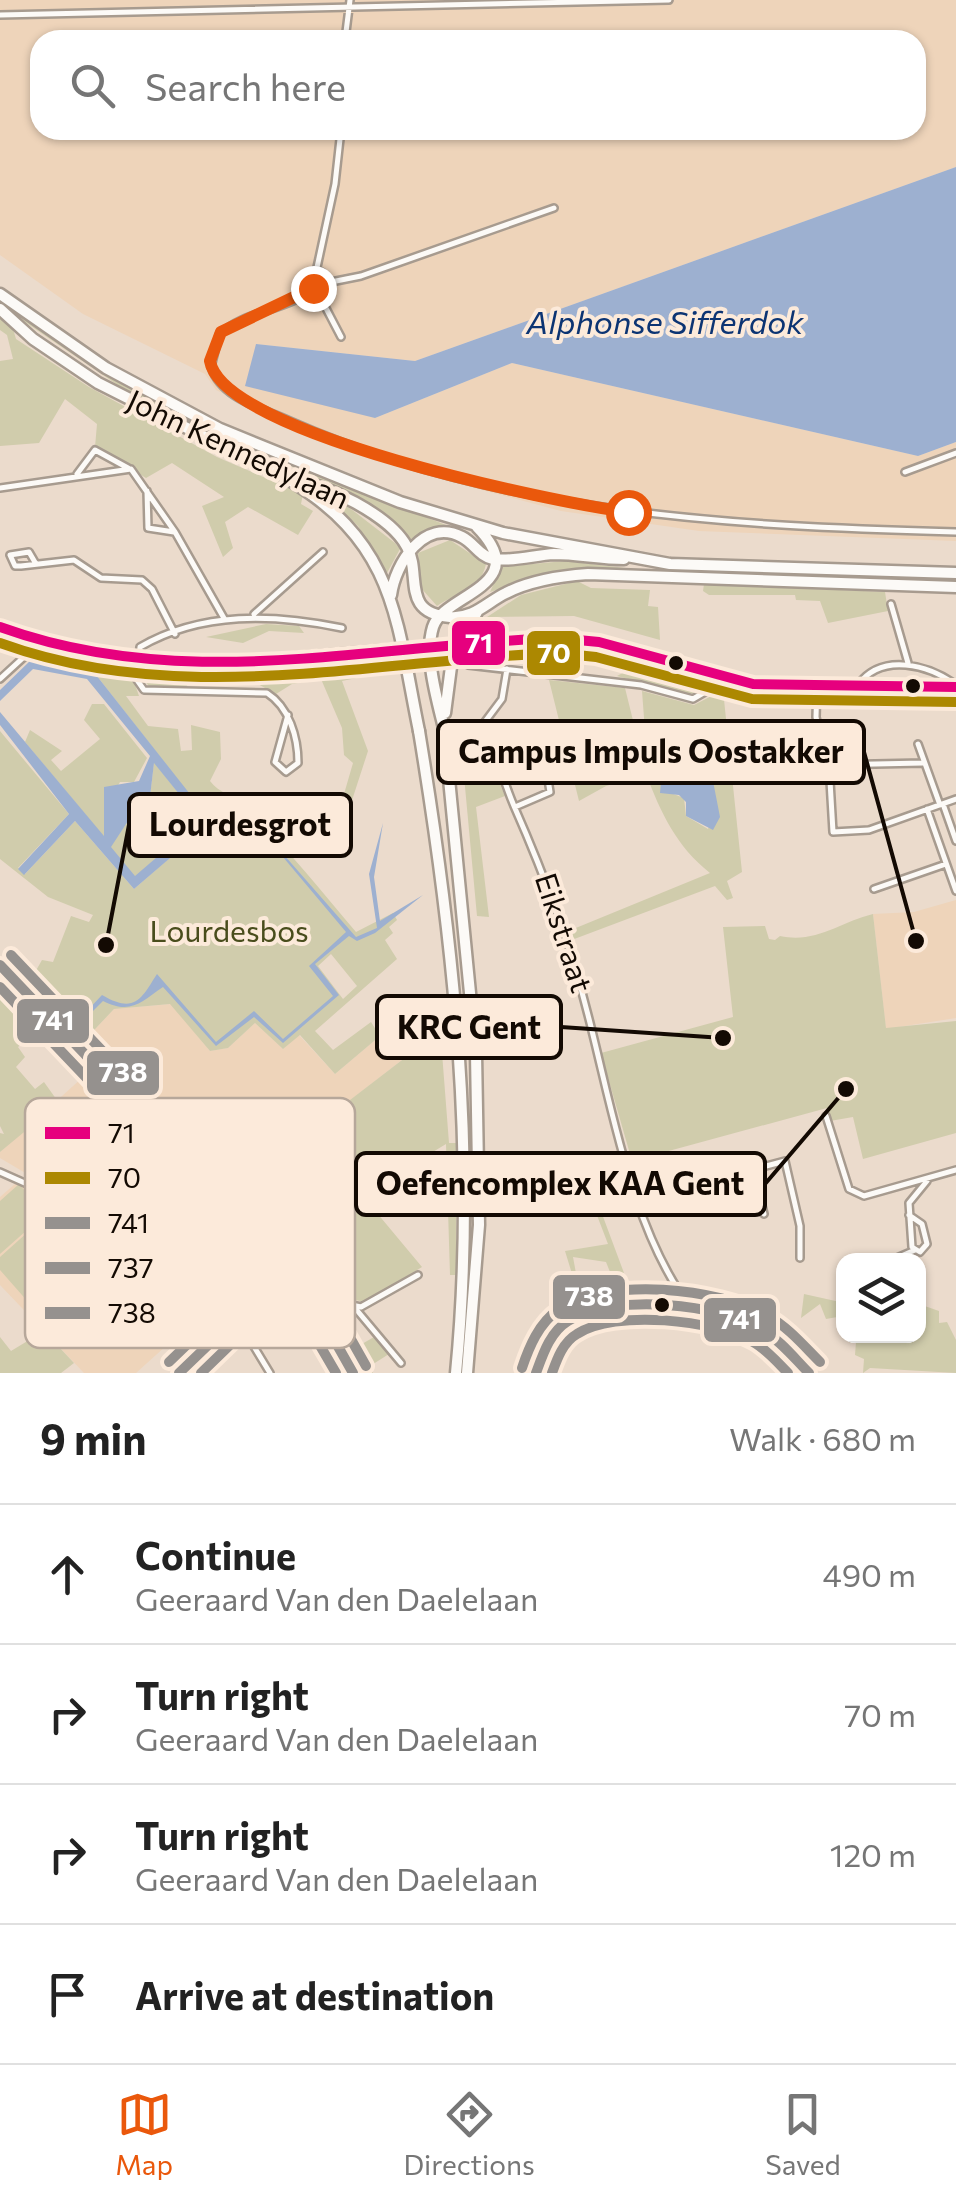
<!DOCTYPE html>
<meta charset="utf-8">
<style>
body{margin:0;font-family:Commissioner,sans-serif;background:#f2f2f2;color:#222}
.controls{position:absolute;right:30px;bottom:30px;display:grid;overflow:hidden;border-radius:20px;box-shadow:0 2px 8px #0004}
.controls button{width:90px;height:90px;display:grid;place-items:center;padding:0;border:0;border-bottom:2px solid #e0e0e0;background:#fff;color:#222;font:50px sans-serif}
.stop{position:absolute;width:30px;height:30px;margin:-22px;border:8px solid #ea580c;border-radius:50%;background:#fff}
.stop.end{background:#ea580c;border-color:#fff;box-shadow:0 2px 10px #0008}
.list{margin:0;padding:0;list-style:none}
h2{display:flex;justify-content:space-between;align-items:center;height:130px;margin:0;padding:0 40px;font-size:42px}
h2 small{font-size:32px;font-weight:400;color:#767676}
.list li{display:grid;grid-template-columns:65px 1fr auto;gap:30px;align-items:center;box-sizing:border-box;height:140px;padding:0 40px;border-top:2px solid #e0e0e0}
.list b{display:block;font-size:38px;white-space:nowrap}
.list p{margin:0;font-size:32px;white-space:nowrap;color:#767676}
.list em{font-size:32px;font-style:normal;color:#767676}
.icon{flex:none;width:55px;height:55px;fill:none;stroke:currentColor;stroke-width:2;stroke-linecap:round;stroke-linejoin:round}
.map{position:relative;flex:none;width:956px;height:1373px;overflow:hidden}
.search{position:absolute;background:#fff;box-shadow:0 2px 8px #0004;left:30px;right:30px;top:30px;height:110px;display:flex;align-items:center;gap:25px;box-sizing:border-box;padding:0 35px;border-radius:30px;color:#767676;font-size:38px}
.sheet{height:690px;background:#fff}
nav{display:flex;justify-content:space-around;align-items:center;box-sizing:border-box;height:140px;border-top:2px solid #e0e0e0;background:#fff;font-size:28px;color:#767676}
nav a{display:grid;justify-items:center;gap:5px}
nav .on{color:#ea580c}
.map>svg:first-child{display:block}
.built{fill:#eed4ba;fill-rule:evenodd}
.green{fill:#d0ccac;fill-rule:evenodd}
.water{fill:#9db0d0;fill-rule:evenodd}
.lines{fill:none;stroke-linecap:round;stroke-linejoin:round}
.minor-casing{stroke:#a79b8f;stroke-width:10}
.tertiary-casing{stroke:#a79b8f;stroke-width:11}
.trunk-casing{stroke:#a79b8f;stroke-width:15}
.motorway-casing{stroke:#a79b8f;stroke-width:15}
.minor{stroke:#fcfaf7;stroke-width:5}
.tertiary{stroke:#fcfaf7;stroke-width:6}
.trunk{stroke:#fcfaf7;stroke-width:10}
.motorway{stroke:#fcfaf7;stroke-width:10}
.tertiary-bridge-casing{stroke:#a79b8f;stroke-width:11;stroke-linecap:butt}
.tertiary-bridge{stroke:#fcfaf7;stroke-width:6}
.bus-1-casing{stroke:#fceada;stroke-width:18}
.bus-2-casing{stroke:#fceada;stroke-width:18}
.bus-3-casing{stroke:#fceada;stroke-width:18}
.bus-4-casing{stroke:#fceada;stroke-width:18}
.bus-5-casing{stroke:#fceada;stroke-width:18}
.bus-1{stroke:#e6007e;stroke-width:10}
.bus-2{stroke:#ac8801;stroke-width:10}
.bus-3{stroke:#95918e;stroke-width:10}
.bus-4{stroke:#95918e;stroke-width:10}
.bus-5{stroke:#95918e;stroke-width:10}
.route{stroke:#ea580c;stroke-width:12}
.bus-dot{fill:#130a03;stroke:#fceada;stroke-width:4}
.labels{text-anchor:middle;stroke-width:8;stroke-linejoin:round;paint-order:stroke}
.street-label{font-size:30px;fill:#130a03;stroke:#fceada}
.park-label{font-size:30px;fill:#494d1c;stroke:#fceada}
.water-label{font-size:32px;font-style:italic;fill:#0c3473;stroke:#fceada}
.key{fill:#fceada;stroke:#b6a79a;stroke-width:2.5}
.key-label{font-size:28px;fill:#130a03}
.leader{fill:none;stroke:#130a03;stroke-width:4}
.callout-dot{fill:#130a03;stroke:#fceada;stroke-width:4}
.callout{fill:#fceada;stroke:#130a03;stroke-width:4}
.callout-label{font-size:32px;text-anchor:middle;font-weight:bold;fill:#130a03}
.line-badge{stroke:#fceada;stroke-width:4}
.badge-label{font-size:28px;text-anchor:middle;font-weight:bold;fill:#fff}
</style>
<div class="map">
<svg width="956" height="1373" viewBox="0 0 956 1373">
<rect width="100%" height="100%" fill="#ebdbcc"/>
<!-- built -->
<path class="built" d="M0,0H956V167L415,361L256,344L375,418L512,363L918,456L956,442V541L699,531L561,511L400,468L294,428L216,390L205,374L83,314L0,255ZM40,40H916V130H40Z
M956,900V1018L886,1029L873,914L914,912Z
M171,1004L210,1051L228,1048L255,1023L283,1049L299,1035L335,1074L380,1036L388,1048L411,1032L420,1046L325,1120L354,1154L261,1233L81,1044L114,1009Z
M93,1068L288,1274L279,1290L265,1289L249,1298L229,1283L186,1268L0,1158V1152Z
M16,1183L81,1214L205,1288L187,1327L136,1373H84L0,1285V1197Z"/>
<!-- green -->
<path class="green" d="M0,298C65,343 129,389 200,424C280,463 365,493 446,525L430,528L411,539L347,492L125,390L0,305Z
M0,314L11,322L16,339L89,387L217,457L303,494L301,504L313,511L298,535L248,507L225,522L233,548L223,557L202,506L224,497L172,463L146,478L95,447L97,424L65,399L39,443L0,446V361L13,359L7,335L0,330Z
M321,493L351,509L395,543L400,549L387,573L358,526Z
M450,540L486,564C480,592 457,592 437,606L421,588L418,553Z
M565,561L643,570L786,574V578L567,569L490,592L501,567Z
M577,581L591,588L650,590L648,606L658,607L660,640L574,616L487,617L521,595Z
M704,584L885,592L888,611L828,623L820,601L796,600L795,595H709L703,591Z
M266,624L299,626L304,633L269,631L243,643L206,637Z
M393,658L395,670L342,681L368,751L342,831L324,833L323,828L335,825L353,763L344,755L342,728L321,679L292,684L276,694L256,683L190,681L186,687L149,686L142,678L146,670L215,672Z
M631,659L698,680L700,691L687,695L617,676L632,668Z
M85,664L130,670L139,696H126L148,726L178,729L181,751L192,750L191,725L220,732L221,759L210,781C220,794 230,793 241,803C282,842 318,887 356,932L393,913L397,920L389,927L393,933L385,940L397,959L315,1031L333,1050L371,1022L380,1036L335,1074L300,1035L283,1049L255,1023L228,1048L210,1051L170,1004L114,1009L81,1044L31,991L40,981L34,974L42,960L53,962L71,916L89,922L93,915L48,897L0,859V731L69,814L18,868L25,874L75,821L134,889L211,822L93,671L84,670ZM331,954L357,986L343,999L318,966Z
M549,680L625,688L645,769L654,765L645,731L642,691L694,705L723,690L742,872L727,881L733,898L727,900L715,886L569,941L566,932L710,873C676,846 661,813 646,774L606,786L579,801ZM676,771L713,798L716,806L708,829L686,816L684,798L668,792L665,777Z
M92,704H104L147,758L134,782H120L104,809V837L25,742L30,730L62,751L51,760L61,771L100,739L84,720Z
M464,728L486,751L505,796L476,807L489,917L477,916L460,733Z
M154,762L200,820L135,877L110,847L130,818L148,814Z
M873,914L886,1028L956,1021V1133L863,1159L853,1117L830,1121L827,1108L632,1161L601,1053L733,1017L723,927L765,926L769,939L775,940L780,936C816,944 840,922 873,914Z
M0,970L63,1035L61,1038L46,1023L18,1047L25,1057L16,1067L35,1089L44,1082L59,1103L0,1152V1133L4,1134L0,1126Z
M439,1014L449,1143H456V1275H450L446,1144L362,1195L422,1267L365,1302L317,1292L263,1234L354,1155L324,1120L419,1047L411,1032Z
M590,1161L586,1171L624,1273L610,1272L606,1262L573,1257L578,1284L589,1295L590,1304L553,1325L532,1373H517L548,1315L581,1303L565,1251L608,1244L578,1166Z
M19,1184L45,1214L0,1254V1201Z
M58,1205L94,1245L29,1303L0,1270V1257Z
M838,1283H843V1316L826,1319L820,1304L801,1318L804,1294L840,1302Z
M919,1304L939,1311V1323L947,1322L956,1340V1373L870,1368L863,1373L864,1359L855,1355L856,1342L864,1343L865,1336H918Z
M331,1309L355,1348L374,1337L389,1354L370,1366L373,1373H358L327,1314Z
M44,1331L74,1363L61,1373H0V1337L11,1351Z"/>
<!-- water -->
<path class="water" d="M956,167V442L918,456L512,363L375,418L245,386L256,344L415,361Z
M31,660L93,671L212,822L134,889L75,821L24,875L18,869L69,814L0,725V712L104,836V787L139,781L150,756L87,679L33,669L0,701V690ZM154,763L200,820L135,876L111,847L130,818L148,814Z
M692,766L713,781L720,817L713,830L686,816V802L679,795L660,793L661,782L677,767Z
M234,798L356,937L377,928L369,874L383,823L374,877L380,921L423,895L375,933L357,941L349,936L315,964L339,995L283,1043L254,1017L216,1046L163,987C141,1002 131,1015 103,1001L71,1033L40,994L72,1027L102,995C136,1015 142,997 157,974L216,1042L254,1011L283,1039L333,996L309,966L346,932L236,801L224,807Z"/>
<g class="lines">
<!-- minor casing -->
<g class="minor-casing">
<path id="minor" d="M0,15L669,0
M345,40L350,0
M308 280a9 9 0 1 1 18 0a9 9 0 1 1-18 0Z
M316,272L335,184L341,130
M326,283L361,276L554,208
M313,289C286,311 245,310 219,335L211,367C222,399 262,408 290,421C500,514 730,526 956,532
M317,291L341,337
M905,472L956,453
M77,474L95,450L128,468
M0,488L131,469L175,532L225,620
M147,491L148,528L174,532
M36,564L29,552L10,555L15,566H21L74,560L101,578L142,580L152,589L175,634
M891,604L908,663
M254,614L323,552
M468,665L641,685L693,699L705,692L712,675
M0,679L37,645
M817,684L816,717L830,781L833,832L869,830L956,799
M858,685C882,652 929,665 956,685
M288,715L275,762L286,772L298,763C298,737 289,707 267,693L144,690L137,680L140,647C202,611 274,614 342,628
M471,726C495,743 503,781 514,806C544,874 570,943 588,1015C612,1107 632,1232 691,1308
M478,731L502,699L507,669
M918,744L940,805
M496,762L535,744L544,754L550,792L515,807
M827,765L923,763
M767,779L828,770
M943,804L956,841
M927,809L956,891
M874,889L946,864
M0,965L297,1277L282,1295
M826,1116L849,1189L864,1196L956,1170
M753,1169L764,1214
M0,1172L72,1204L204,1283
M640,1200L785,1161L800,1226V1258
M909,1215L922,1224L927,1244L920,1252L912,1247L909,1203L927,1181
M892,1260L915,1250
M585,1287L595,1310
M355,1308L401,1363
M319,1313L342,1303L361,1307L418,1275
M236,1317L270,1373
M536,1373C543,1353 550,1334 568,1321C606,1294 725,1305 763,1330C780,1342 795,1359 809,1373"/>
</g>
<!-- tertiary casing -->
<g class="tertiary-casing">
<path id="tertiary" d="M0,627L64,648
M0,633C123,677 251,660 379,649
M481,641L557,638L599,642L753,684L956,687
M179,1373L255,1300L273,1293L319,1313L353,1373"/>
</g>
<!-- trunk casing -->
<g class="trunk-casing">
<path id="trunk" d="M0,294L106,368L220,429L400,502L503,533L670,564L956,573
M0,309L33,339L98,383L290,480C324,482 391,516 407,547C422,575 400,613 450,617C474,619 487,602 506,593C531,580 560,576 588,574L956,587
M291,481C396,545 396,619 419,731
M391,595C395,564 424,517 462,537C474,543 479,556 493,559C512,562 535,555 554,554C578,554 600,559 624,559
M445,713L452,659L477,612
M444,728C437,699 424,656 433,627C443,594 535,586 477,527"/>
</g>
<!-- motorway casing -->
<g class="motorway-casing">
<path id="motorway" d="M444,728L476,1054L479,1225L467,1373
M419,731C454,943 477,1158 456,1373"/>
</g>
<!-- minor -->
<use href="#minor" class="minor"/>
<!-- tertiary -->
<use href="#tertiary" class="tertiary"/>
<!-- trunk -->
<use href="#trunk" class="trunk"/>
<!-- motorway -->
<use href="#motorway" class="motorway"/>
<!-- tertiary-bridge casing -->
<g class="tertiary-bridge-casing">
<path id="tertiary-bridge" d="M379,649L481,641"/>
</g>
<!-- tertiary-bridge -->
<use href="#tertiary-bridge" class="tertiary-bridge"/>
<!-- bus-1 casing -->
<g class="bus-1-casing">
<path id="bus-1" d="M0,627C185,694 367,645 557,638L599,642L753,684L956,687"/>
</g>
<!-- bus-2 casing -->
<g class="bus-2-casing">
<path id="bus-2" d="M0,643C181,709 370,660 557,653L596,657L752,699L956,702"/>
</g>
<!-- bus-3 casing -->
<g class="bus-3-casing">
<path id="bus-3" d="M0,965L297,1277L282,1295
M179,1373L255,1300L273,1293L319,1313L353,1373
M536,1373C543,1354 550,1332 568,1321C612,1293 721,1303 764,1331C781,1341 795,1359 809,1373"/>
</g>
<!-- bus-4 casing -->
<g class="bus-4-casing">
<path id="bus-4" d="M0,987L277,1278L270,1285
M201,1373L263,1313L273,1309L308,1325L336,1373
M552,1373C557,1359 563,1342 577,1334C615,1309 714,1320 753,1342C766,1349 777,1362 788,1373"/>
</g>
<!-- bus-5 casing -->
<g class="bus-5-casing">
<path id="bus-5" d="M11,955L309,1268L311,1283L294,1305
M169,1362L246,1288L273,1278L330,1302L366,1366
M522,1368C529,1347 539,1323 558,1310C607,1276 719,1288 768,1316C788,1327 804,1346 820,1362"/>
</g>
<!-- bus-1 -->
<use href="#bus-1" class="bus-1"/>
<!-- bus-2 -->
<use href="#bus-2" class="bus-2"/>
<!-- bus-3 -->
<use href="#bus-3" class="bus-3"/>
<!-- bus-4 -->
<use href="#bus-4" class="bus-4"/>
<!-- bus-5 -->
<use href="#bus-5" class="bus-5"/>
</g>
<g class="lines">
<!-- route -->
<path class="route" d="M313,288L221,332L210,361C222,434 556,503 628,512"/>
</g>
<!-- markers -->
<g class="bus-dot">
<circle cx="676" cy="663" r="9"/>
<circle cx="913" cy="686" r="9"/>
<circle cx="662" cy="1305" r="9"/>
</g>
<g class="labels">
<!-- street labels -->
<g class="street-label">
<text transform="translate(238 450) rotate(25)" y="10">John Kennedylaan</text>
<text transform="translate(563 933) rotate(72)" y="10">Eikstraat</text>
</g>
<!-- park labels -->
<g class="park-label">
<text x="229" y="942">Lourdesbos</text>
</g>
<!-- water labels -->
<g class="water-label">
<text x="665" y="334">Alphonse Sifferdok</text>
</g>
</g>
<!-- legend -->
<rect x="25" y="1098" width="330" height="250" rx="15" class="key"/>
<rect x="45" y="1127" width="45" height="12" fill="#e6007e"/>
<rect x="45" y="1172" width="45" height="12" fill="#ac8801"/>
<rect x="45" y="1217" width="45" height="12" fill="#95918e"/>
<rect x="45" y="1262" width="45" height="12" fill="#95918e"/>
<rect x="45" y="1307" width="45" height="12" fill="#95918e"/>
<g class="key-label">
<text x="108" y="1143">71</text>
<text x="108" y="1188">70</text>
<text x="108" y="1233">741</text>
<text x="108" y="1278">737</text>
<text x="108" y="1323">738</text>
</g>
<!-- callouts -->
<path class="leader" d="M916 941L864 752M106 945L129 825M723 1038L561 1027M846 1089L765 1184"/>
<g class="callout-dot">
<circle cx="916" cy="941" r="10"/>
<circle cx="106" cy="945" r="10"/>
<circle cx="723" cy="1038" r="10"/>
<circle cx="846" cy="1089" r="10"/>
</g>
<g class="callout">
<rect x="438" y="721" width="426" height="62" rx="10"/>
<rect x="129" y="794" width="222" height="62" rx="10"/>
<rect x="377" y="996" width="184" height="62" rx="10"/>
<rect x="356" y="1153" width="409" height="62" rx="10"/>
</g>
<g class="callout-label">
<text x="651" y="763">Campus Impuls Oostakker</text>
<text x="240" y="836">Lourdesgrot</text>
<text x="469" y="1039">KRC Gent</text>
<text x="560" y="1195">Oefencomplex KAA Gent</text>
</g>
<g class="line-badge">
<rect x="450" y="619" width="57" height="48" rx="10" fill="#e6007e"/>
<rect x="525" y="629" width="57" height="48" rx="10" fill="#ac8801"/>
<rect x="15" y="997" width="76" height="48" rx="10" fill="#95918e"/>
<rect x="85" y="1049" width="76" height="48" rx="10" fill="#95918e"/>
<rect x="551" y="1273" width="76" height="48" rx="10" fill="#95918e"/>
<rect x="702" y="1296" width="76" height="48" rx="10" fill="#95918e"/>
</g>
<g class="badge-label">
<text x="479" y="653">71</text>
<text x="554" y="663">70</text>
<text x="53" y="1030">741</text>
<text x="123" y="1082">738</text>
<text x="589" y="1306">738</text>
<text x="740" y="1329">741</text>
</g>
</svg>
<div class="controls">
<button><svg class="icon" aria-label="layers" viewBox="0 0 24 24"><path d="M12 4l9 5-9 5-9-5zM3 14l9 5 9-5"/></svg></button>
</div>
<div class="stop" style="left:628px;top:512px"></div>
<div class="stop end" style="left:313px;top:288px"></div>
<div class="search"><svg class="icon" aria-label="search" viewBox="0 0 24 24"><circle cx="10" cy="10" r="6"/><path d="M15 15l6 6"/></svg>Search here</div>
</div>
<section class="sheet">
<h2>9 min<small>Walk · 680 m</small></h2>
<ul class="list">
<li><svg class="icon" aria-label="ahead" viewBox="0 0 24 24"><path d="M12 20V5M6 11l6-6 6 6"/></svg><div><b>Continue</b><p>Geeraard Van den Daelelaan</p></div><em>490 m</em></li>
<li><svg class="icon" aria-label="right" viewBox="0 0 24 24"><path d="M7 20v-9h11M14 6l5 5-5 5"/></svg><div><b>Turn right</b><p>Geeraard Van den Daelelaan</p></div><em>70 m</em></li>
<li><svg class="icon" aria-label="right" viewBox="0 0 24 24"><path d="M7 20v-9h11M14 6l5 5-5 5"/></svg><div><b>Turn right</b><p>Geeraard Van den Daelelaan</p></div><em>120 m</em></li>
<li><svg class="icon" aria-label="arrive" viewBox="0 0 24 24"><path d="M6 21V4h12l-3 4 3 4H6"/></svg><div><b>Arrive at destination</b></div></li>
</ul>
</section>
<nav>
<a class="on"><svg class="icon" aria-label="map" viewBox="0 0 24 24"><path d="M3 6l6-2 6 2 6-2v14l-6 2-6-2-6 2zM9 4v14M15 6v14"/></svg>Map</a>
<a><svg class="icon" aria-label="directions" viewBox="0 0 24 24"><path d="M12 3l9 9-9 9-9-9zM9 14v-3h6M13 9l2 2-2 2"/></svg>Directions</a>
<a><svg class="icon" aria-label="saved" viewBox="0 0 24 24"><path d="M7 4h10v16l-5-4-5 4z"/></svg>Saved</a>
</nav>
